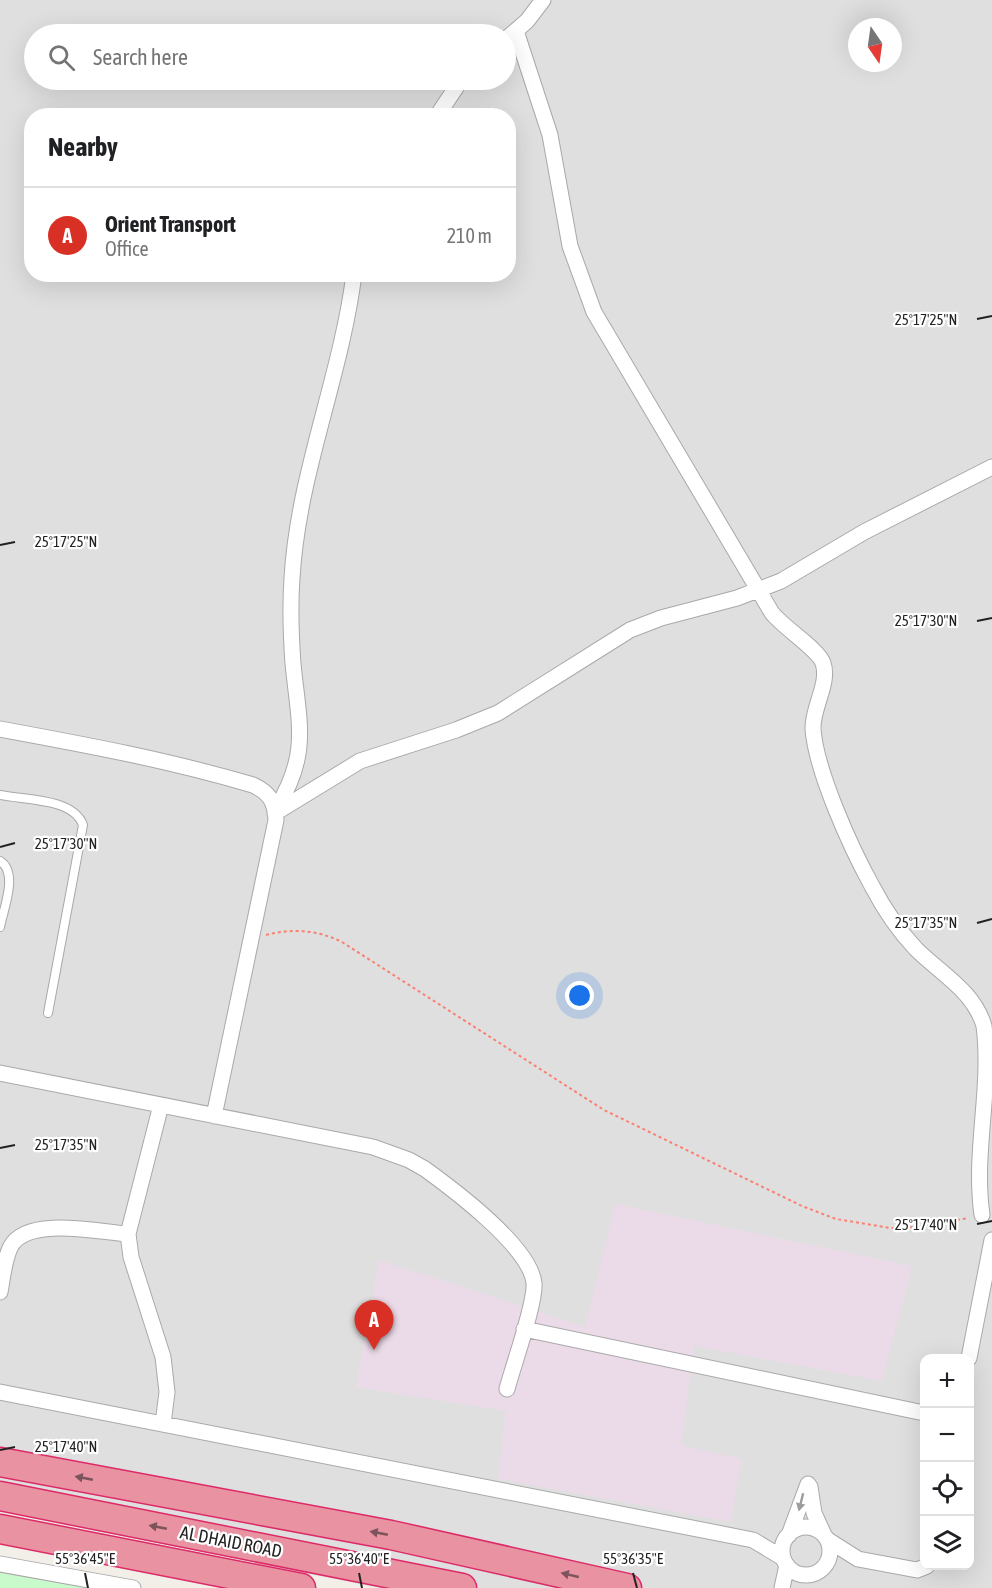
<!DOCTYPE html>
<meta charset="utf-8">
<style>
body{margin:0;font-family:"Asap Condensed",sans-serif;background:#f2f2f2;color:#202124}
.controls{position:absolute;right:18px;bottom:18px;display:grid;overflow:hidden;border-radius:12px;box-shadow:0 6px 24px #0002}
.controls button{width:54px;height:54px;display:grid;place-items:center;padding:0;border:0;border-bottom:2px solid #e0e0e0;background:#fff;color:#202124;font:30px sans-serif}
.compass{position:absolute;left:848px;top:18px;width:54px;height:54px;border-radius:50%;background:#fff;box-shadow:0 6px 24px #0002;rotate:167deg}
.you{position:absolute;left:580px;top:996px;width:21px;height:21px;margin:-15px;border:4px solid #fff;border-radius:50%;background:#1a73e8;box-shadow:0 0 0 9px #1a73e833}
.badge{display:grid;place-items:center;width:39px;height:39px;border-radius:50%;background:#d93025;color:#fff;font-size:20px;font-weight:700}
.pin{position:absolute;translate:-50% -50px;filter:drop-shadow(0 2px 3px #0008)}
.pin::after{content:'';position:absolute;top:32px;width:21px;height:18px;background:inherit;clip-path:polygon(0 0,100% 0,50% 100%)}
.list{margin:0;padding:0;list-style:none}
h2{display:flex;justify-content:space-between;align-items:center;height:78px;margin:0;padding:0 24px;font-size:26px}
h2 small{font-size:20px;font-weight:400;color:#757577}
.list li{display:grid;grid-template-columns:39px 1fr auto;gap:18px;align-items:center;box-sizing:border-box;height:96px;padding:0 24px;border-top:2px solid #e0e0e0}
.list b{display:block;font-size:22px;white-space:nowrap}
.list p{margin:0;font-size:20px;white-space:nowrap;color:#757577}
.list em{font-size:20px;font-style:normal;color:#757577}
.icon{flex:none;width:33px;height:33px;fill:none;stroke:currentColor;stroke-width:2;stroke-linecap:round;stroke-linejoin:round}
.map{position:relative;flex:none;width:992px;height:1588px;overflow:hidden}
.search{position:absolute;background:#fff;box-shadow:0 6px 24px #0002;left:24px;top:24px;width:492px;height:66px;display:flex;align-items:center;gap:15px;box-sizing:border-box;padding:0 21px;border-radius:33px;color:#757577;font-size:22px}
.panel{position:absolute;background:#fff;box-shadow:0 6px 24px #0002;left:24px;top:108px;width:492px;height:174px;border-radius:24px}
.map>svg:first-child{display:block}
.residential{fill:#e0dfdf;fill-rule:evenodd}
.industrial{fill:#ebdbe8}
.park{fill:#c8facc}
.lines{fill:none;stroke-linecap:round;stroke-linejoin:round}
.lane-casing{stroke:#a9a9a9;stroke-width:10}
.street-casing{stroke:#a9a9a9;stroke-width:17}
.highway-casing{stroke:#dc2a67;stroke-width:31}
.path{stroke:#fa8072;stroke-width:2;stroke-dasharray:3 3;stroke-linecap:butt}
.lane{stroke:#fff;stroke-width:8}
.street{stroke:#fff;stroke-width:15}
.highway{stroke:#e892a2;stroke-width:28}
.oneway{fill:#7b545c}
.oneway2{fill:#9c9c9c}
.ticks{fill:none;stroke:#222;stroke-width:2}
.labels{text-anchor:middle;stroke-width:4.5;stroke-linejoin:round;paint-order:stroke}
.street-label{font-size:18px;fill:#222;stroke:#fff}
.ticks-label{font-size:15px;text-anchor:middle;fill:#222;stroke:#fff;stroke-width:4.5;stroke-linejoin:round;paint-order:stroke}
</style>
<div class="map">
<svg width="992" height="1588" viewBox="0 0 992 1588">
<rect width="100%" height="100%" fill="#f2efe9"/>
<!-- residential -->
<path class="residential" d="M0,0H992V1588H379L0,1511ZM857,27H893V63H857ZM34,34H506V80H34ZM32,116H508V274H32ZM924,1358H970V1566H924Z"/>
<!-- industrial -->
<path class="industrial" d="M615,1204L912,1266L882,1381L694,1346L681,1445L741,1459L731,1522L498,1479L506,1411L356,1387L379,1260L585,1327Z"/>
<!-- park -->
<path class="park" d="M0,1571L89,1588H0Z"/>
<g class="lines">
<!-- lane casing -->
<g class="lane-casing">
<path id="lane" d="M0,795C25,800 73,798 83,825L48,1013
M0,861C19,873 3,910 0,927"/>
</g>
<!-- street casing -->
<g class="street-casing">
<path id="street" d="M516,31L550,135L570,246L594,312L772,613C784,628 819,650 823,663C830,683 812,708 813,729C816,771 851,848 872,886C884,909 898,930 916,949C940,973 974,991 984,1026C992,1089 973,1152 982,1215
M506,39L527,21L543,0
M437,116L461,80
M0,729C87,745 168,760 253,785C270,793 275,802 276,820L214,1116
M276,809C310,754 299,724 293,664C291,636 290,606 292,578C298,474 341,377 354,274
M275,813L360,761L456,730L498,713L630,630L661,618L737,598L781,581L864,532L992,467
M0,1073L373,1147L409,1160L425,1169C454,1190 530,1247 534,1283C536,1302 513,1366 507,1389
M161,1105L128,1234L131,1257L163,1357L167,1392L163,1424
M0,1292C3,1277 4,1259 11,1246C28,1216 99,1232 128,1234
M524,1329L924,1413
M969,1358L992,1240
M0,1392L753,1540L783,1558
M782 1551a24 24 0 1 1 48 0a24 24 0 1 1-48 0Z
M789,1535L808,1484L810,1487L814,1513L824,1535
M828,1540L858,1559L917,1570L927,1566
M0,1564L133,1588
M782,1588L787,1565"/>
</g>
<!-- highway casing -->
<g class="highway-casing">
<path id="highway" d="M0,1462L391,1535L627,1588
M0,1496L462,1588
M0,1529L301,1588"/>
</g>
<!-- path -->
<path class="path" d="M266,935C293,928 317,930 342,942L604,1110L802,1206L836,1219L890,1228L918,1227L968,1218"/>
<!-- lane -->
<use href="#lane" class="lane"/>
<!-- street -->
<use href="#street" class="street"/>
<!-- highway -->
<use href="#highway" class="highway"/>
</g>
<!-- one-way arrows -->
<defs><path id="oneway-solid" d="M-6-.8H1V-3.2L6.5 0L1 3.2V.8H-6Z" transform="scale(1.5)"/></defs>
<g class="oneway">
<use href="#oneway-solid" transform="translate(84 1478) rotate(-169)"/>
<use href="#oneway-solid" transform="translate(158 1527) rotate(-169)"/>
<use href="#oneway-solid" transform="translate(379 1533) rotate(-169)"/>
<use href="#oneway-solid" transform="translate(570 1575) rotate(-167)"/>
</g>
<use class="oneway2" href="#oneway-solid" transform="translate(801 1502) rotate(104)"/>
<!-- ticks -->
<path class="ticks" d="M977,319L992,316M0,545L15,542M977,621L992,618M0,847L15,843M977,923L992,919M0,1148L15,1145M977,1224L992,1221M0,1450L15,1447M85,1573L88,1588M359,1573L362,1588M633,1573L637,1588"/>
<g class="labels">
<!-- street labels -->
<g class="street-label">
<text transform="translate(231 1542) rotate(11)" y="6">AL DHAID ROAD</text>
</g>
</g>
<g class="ticks-label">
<text x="926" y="325">25°17'25"N</text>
<text x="66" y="547">25°17'25"N</text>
<text x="926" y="626">25°17'30"N</text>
<text x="66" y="849">25°17'30"N</text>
<text x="926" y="928">25°17'35"N</text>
<text x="66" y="1150">25°17'35"N</text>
<text x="926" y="1230">25°17'40"N</text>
<text x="66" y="1452">25°17'40"N</text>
<text x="85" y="1564">55°36'45"E</text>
<text x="359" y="1564">55°36'40"E</text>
<text x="633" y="1564">55°36'35"E</text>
</g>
</svg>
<div class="controls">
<button>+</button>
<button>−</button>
<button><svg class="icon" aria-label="locate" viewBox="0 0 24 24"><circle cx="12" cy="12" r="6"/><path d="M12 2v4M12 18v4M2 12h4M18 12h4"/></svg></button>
<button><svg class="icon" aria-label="layers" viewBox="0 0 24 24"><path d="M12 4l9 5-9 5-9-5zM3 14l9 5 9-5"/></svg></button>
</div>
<svg class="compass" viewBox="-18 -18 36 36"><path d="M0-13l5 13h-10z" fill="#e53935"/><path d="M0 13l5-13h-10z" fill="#757577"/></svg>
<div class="you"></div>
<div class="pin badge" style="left:374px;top:1350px">A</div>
<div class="search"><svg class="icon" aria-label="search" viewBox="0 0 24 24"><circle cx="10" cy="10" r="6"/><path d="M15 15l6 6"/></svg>Search here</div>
<section class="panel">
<h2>Nearby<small></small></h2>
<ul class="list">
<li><span class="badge">A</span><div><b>Orient Transport</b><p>Office</p></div><em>210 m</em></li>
</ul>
</section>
</div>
